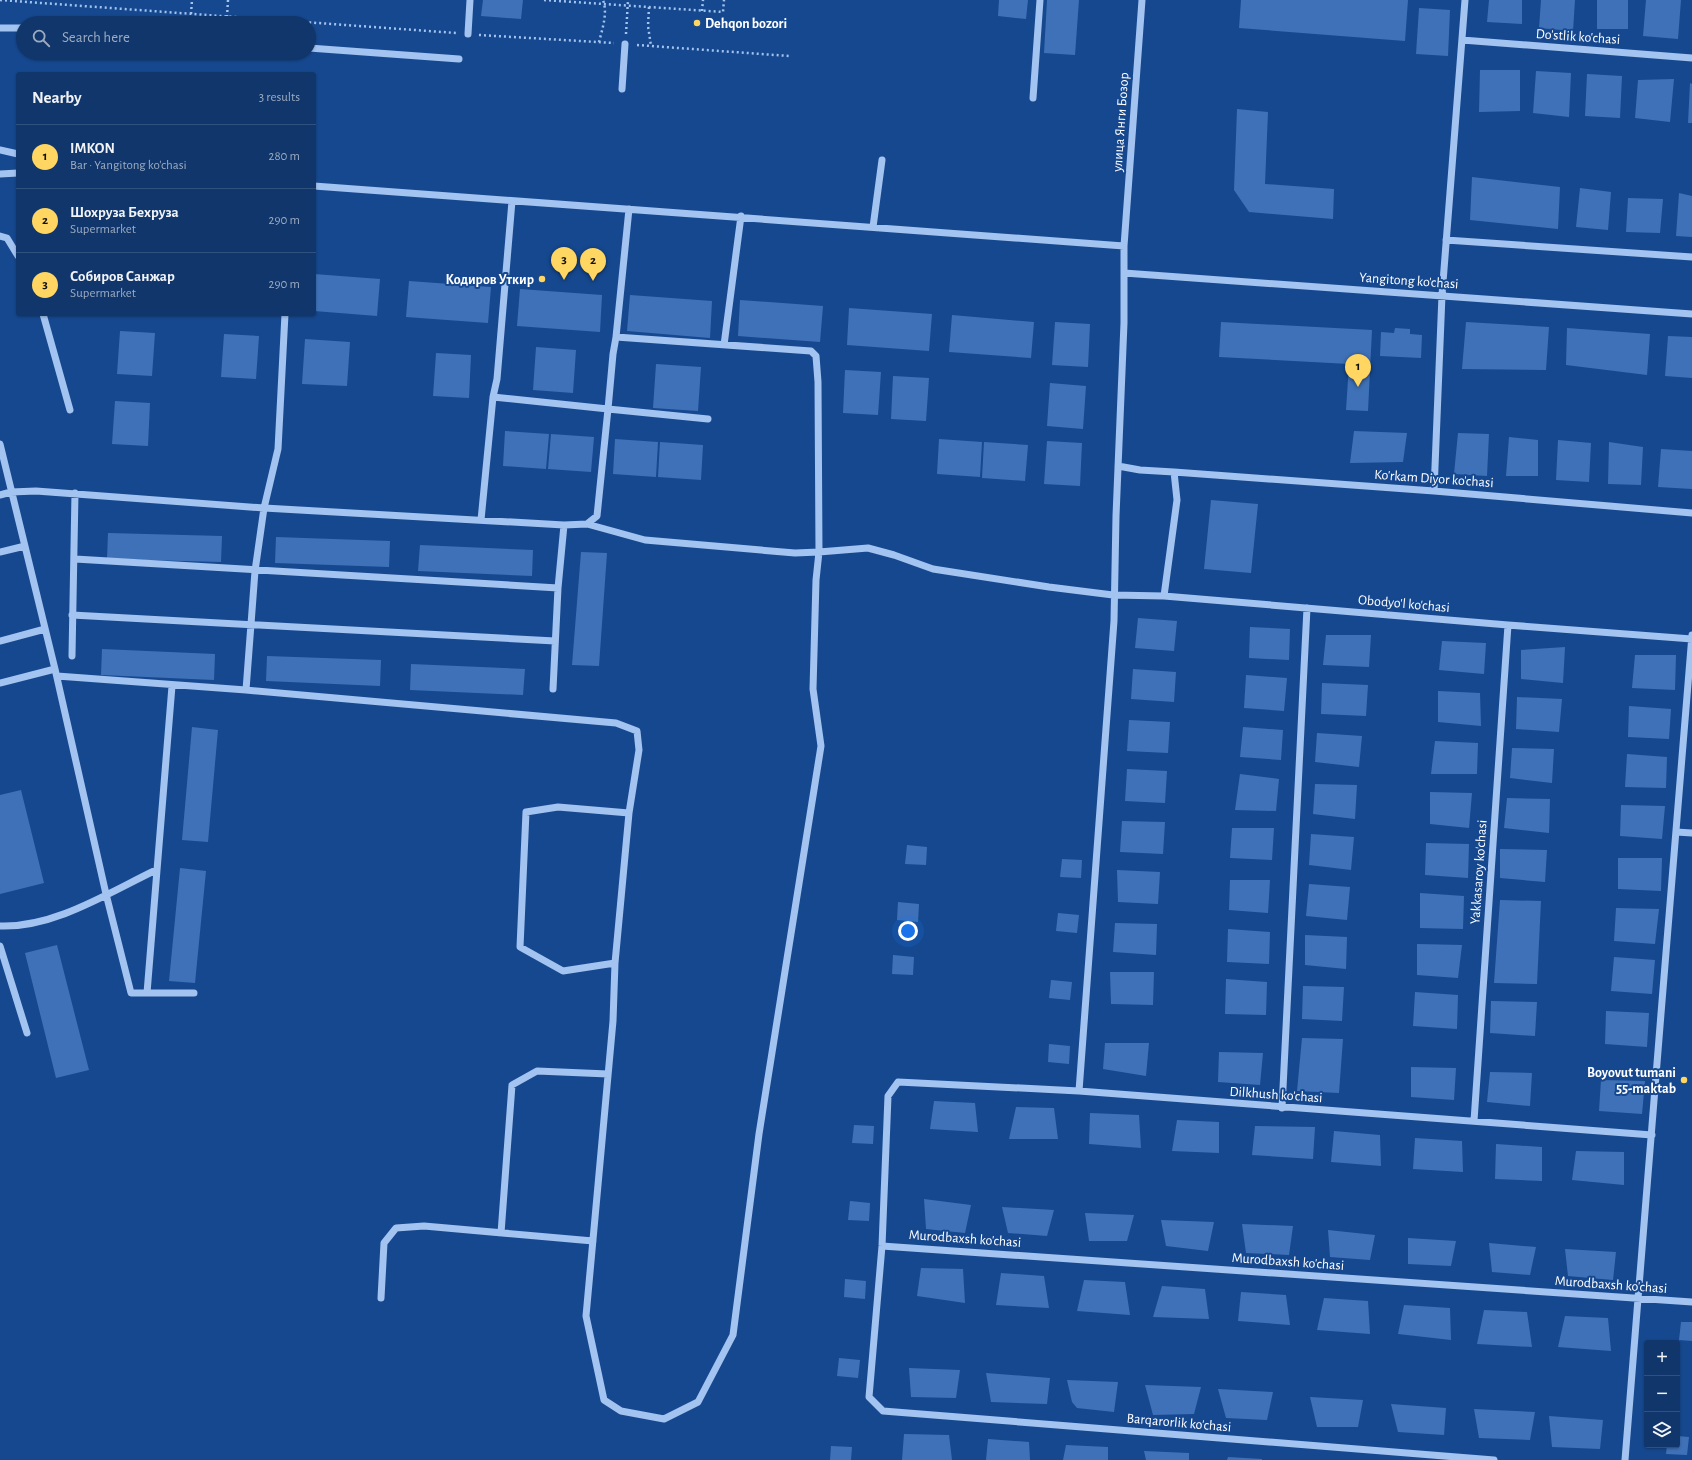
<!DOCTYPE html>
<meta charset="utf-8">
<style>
body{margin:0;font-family:"Alegreya Sans",sans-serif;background:#1e4173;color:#f1f3f6}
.controls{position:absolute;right:12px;bottom:12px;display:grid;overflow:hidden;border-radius:4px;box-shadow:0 1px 3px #0004}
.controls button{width:36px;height:36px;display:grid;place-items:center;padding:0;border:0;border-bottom:1px solid #30507e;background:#10366b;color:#f1f3f6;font:20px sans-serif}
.you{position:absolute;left:908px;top:931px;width:14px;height:14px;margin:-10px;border:3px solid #fff;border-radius:50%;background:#1a73e8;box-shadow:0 0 0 6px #1a73e833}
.badge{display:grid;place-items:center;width:26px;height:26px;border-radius:50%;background:#ffd661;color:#111;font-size:13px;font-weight:700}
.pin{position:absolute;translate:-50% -33px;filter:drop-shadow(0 1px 2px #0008)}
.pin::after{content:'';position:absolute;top:21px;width:14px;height:12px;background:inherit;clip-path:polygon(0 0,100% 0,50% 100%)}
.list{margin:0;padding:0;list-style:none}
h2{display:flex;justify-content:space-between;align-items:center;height:52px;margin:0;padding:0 16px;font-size:17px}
h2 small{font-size:13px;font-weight:400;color:#9cabc1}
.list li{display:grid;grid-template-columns:26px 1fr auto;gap:12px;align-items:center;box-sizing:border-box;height:64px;padding:0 16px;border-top:1px solid #30507e}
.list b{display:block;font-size:15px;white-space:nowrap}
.list p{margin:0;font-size:13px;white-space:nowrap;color:#9cabc1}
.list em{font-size:13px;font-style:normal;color:#9cabc1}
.icon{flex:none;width:22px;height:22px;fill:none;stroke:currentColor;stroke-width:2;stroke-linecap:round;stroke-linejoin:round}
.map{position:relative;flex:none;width:1692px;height:1460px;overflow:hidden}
.search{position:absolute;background:#10366b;box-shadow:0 1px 3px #0004;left:16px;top:16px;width:300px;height:44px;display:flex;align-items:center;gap:10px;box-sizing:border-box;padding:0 14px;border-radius:22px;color:#9cabc1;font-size:15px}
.panel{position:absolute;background:#10366b;box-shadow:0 1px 3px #0004;left:16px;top:72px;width:300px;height:244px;border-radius:4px}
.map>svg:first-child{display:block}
.building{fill:#3f71b8}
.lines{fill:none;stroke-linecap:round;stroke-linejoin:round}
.path{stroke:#a3c3f0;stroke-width:2.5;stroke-dasharray:2 3;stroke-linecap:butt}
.minor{stroke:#a3c3f0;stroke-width:7}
.poi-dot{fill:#ffd661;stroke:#16488f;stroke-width:1.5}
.labels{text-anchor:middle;stroke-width:4;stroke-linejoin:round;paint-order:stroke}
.poi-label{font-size:14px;font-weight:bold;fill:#fff;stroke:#16488f;text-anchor:end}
.street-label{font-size:14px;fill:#fff;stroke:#16488f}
</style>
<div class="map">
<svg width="1692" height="1460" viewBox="0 0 1692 1460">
<rect width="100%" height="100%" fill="#16488f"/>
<!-- building -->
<path class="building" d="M483,0H523L521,19L481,16Z
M999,0H1028L1026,19L998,16Z
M1047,0H1079L1075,55L1044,53Z
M1241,0H1408L1405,41L1239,28Z
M1489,0H1522V24L1487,22Z
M1541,0H1575L1573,31L1539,28Z
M1597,0H1628V29H1597Z
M1646,0H1681L1678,39L1643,36Z
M1419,8L1450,10L1448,56L1416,54Z
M1480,70H1520V111L1479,112Z
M1536,71L1571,73L1569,117L1533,113Z
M1587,74L1622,76L1620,118L1585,116Z
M1674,79L1670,122L1635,118L1638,80Z
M1690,83L1692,84V123H1688Z
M1237,109L1268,112L1265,184L1334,189L1333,219L1249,212L1234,190Z
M1472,177L1560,187L1558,229L1470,220Z
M1580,188L1611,192L1608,230L1576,227Z
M1679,193L1692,196V237L1676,236Z
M1628,198L1663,199L1660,233L1626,232Z
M314,274L380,279L377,316L314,311Z
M409,281L491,287L488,323L406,317Z
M520,289L602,295L600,332L517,326Z
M630,295L712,301L710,338L627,331Z
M740,300L823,306L820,342L738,336Z
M849,308L932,314L929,351L847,345Z
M952,315L1034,322L1031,358L949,352Z
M1055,322L1090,324L1088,367L1052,365Z
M1221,322L1372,330L1368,411L1346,410L1349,364L1219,357Z
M1466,322L1549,327L1546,370L1462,369Z
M1395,328L1410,329V334L1422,335L1421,358L1380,356L1381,332L1394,333Z
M1567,328L1650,334L1647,375L1566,365Z
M120,331L155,333L152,376L117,374Z
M224,334L259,336L256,379L221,377Z
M1668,336L1692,337V378L1665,376Z
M305,339L350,342L347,386L302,384Z
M536,347L576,350L573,393L533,390Z
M436,353L471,355L469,398L433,396Z
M656,364L701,367L698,411L653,408Z
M845,370L881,372L878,415L843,413Z
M893,376L929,378L926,421L891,419Z
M1050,383L1086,386L1083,429L1047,426Z
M115,401L150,403L148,446L112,444Z
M505,431L549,434L546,469L503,466Z
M1354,431L1407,433L1403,462L1350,463Z
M1458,433L1489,434L1487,476L1454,474Z
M551,434L594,437L591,472L548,469Z
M1509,437L1538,440V476H1506Z
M615,439L658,442L656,477L613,474Z
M939,439L982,442L980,477L937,474Z
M1558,440L1591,443L1589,482L1556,480Z
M1047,441L1082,443L1080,486L1044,484Z
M660,442L703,445L701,480L658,477Z
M984,442L1028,445L1025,481L982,478Z
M1609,442L1643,447L1641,485L1608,484Z
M1661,449L1692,451V489L1658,487Z
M1211,500L1258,504L1251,573L1204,569Z
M108,533L222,536L221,562L107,559Z
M276,537L390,541L389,567L275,563Z
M420,545L533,550L532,576L418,571Z
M581,552L607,553L599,666L572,665Z
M1138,618L1177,621L1174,651L1135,648Z
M1250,627L1290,629L1289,660L1249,658Z
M1326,635H1371L1369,667L1323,665Z
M1442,641L1486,643L1484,674L1439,670Z
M1565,647L1563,683L1521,679V650Z
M102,649L215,654L214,680L101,675Z
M1635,655H1676L1675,690L1632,688Z
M267,656L381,660L380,686L266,681Z
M411,664L525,669L523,695L410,690Z
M1133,669L1176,672L1174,702L1131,699Z
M1246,675L1287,678L1284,711L1244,708Z
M1322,683L1368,685L1366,716L1321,714Z
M1438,691L1480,693L1481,726L1438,722Z
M1517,697L1562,699L1559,732L1516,729Z
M1629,706L1671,709L1669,739L1628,737Z
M1129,720L1170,722L1168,753L1127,751Z
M192,727L218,730L208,842L182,840Z
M1243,727L1283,730L1281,760L1240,757Z
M1317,733L1362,736L1359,767L1315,762Z
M1435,741L1478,743L1477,774H1431Z
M1512,748L1554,749L1552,783L1510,778Z
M1627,754L1667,757L1666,788L1625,787Z
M1127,769L1167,771L1165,803L1125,801Z
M1240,774L1279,779L1276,811L1235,810Z
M1315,784L1357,785L1355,819L1313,814Z
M21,790L44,883L0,894V795Z
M1430,792L1472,793L1469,828L1430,824Z
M1507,798L1550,799L1549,833L1504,828Z
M1621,805L1665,806L1662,839L1620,836Z
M1122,821L1165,822L1163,854L1120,852Z
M1232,828H1274L1272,860L1230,858Z
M1311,834L1354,837L1351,870L1309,865Z
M1426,843L1469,844L1468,878L1425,875Z
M907,845L927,847L926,865L905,864Z
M1500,849L1547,850L1545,882L1500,878Z
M1618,858H1662L1661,891L1618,889Z
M1062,859L1082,860L1081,878L1060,877Z
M180,868L206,871L195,983L169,981Z
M1117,870L1160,872L1158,904L1118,902Z
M1230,880H1270L1268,913L1229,910Z
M1309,884L1350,887L1347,920L1306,916Z
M1420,893L1464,896L1463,929L1420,928Z
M1500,900L1541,901L1537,984L1494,983Z
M898,902L919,904L918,922L897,920Z
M1616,908L1659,909L1655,944L1614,941Z
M1058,913L1079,915L1077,933L1056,931Z
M1115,923L1157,924L1156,955L1113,952Z
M1228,929L1270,932L1269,964L1227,962Z
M1305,935L1347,937L1346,969L1305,965Z
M1417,944L1462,945L1458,978L1417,975Z
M57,945L89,1070L56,1078L25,953Z
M893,955L914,957L913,975L892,974Z
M1614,957L1655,960L1652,994L1611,991Z
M1110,972H1154L1153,1005L1111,1004Z
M1226,979L1267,982L1266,1015L1225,1014Z
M1051,980L1072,982L1070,1000L1049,998Z
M1303,986L1344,987L1342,1021L1302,1019Z
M1415,992L1458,995L1457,1029L1413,1026Z
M1491,1001L1537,1002L1535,1036L1490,1033Z
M1606,1011L1649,1013L1647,1047L1605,1044Z
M1302,1038L1343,1039L1339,1093L1297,1091Z
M1105,1043H1149L1146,1076L1103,1069Z
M1049,1044L1070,1046L1069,1064L1048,1062Z
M1219,1052L1263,1053L1260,1085L1218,1082Z
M1411,1067L1456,1068L1454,1100L1411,1097Z
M1490,1072L1532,1073L1530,1106L1487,1102Z
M1601,1080L1645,1081L1642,1114L1599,1111Z
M934,1101L975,1103L978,1132L930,1129Z
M1016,1107L1054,1108L1058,1139H1009Z
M1090,1113L1139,1115L1141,1148L1089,1144Z
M1177,1120L1219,1122V1153L1172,1151Z
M854,1125L874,1126L873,1144L852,1143Z
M1255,1126L1315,1127L1313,1159L1252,1155Z
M1334,1131L1380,1135L1381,1166L1331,1162Z
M1415,1138L1462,1141L1463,1172L1413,1169Z
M1496,1144L1542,1147V1181L1495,1179Z
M1576,1151L1624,1152V1185L1572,1180Z
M924,1199L971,1205L965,1233L926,1229Z
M850,1201L870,1203L869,1221L848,1220Z
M1002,1207L1054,1210L1047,1236L1008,1233Z
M1085,1213L1134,1215L1127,1241H1089Z
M1161,1220L1214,1222L1208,1251L1166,1246Z
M1242,1224L1293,1226L1289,1255L1246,1253Z
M1328,1230L1375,1235L1370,1260L1330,1257Z
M1408,1238L1456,1241L1451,1266L1408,1264Z
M1489,1243L1536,1247L1530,1275L1492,1272Z
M1565,1249L1616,1252L1613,1280L1568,1276Z
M921,1268L963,1269L965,1303L917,1296Z
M1001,1273L1044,1276L1049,1308L996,1305Z
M845,1279L866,1281L865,1299L844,1297Z
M1084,1280L1125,1282L1130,1315L1077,1311Z
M1162,1286L1205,1289L1209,1319L1153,1317Z
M1241,1292L1286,1295L1290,1325L1238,1321Z
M1324,1298L1368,1301L1370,1334L1317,1330Z
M1404,1305L1450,1308L1451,1340L1398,1334Z
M1484,1310L1527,1312L1532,1347L1477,1344Z
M1565,1316L1608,1318L1611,1351L1558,1347Z
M1681,1322H1692V1341L1679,1340Z
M839,1358L860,1360L858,1378L837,1376Z
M909,1368L960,1370L956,1398L911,1397Z
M986,1373L1050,1378L1047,1404L991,1402Z
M1067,1380L1118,1382L1114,1412L1077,1408L1072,1402Z
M1145,1385L1201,1387L1194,1414L1153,1415Z
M1218,1389L1273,1392L1267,1420L1226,1418Z
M1310,1397L1363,1400L1358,1427H1317Z
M1391,1404L1446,1408L1444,1435L1398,1432Z
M1474,1409L1535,1412L1530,1440L1479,1438Z
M1549,1416L1603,1420L1600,1449L1552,1447Z
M904,1434L949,1435L952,1460H902Z
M1677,1436L1689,1437L1687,1455L1666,1454L1667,1445H1677Z
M988,1439L1029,1442L1030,1460H986Z
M1066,1445L1108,1447V1460H1063Z
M831,1446L852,1447L851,1460H830Z
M1144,1451L1189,1453V1460H1146Z
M1228,1457L1262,1459V1460H1227Z"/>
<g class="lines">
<!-- path -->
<path class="path" d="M0,0L456,33
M544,0L723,12L724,0
M649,7L648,26L651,46
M702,11L703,0
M191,14L192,0
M227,17L228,0
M626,34L628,0
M479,35L614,43
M599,42C602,30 608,13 603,0
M637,45L789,56"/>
<!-- minor -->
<path class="minor" d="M0,28H23
M468,34L470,0
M1462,40L1692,58
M309,48L459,59
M622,89L625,44
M1033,98L1040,0
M0,150L18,154
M0,174L18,173
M314,186L1124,246
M512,201L497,379L493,397L608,409L613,354L616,337L811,351L816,356L818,382L819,552L795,553L645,540L587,524
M873,227L882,160
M0,236L7,238L18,256
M1446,240L1692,257
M1124,273L1692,314
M43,314L70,410
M616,337L629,209
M724,345L741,216
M0,444L55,669L106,894L131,993H194
M1118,466L1140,470L1174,472L1177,500L1164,596
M1174,472L1434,491L1692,513
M1434,491L1442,295L1465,0
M0,495L11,492L36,491L264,508L564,525L587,524L597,516L608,409L708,419
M481,520L493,397
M0,552L25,546
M75,559L558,588
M72,615L555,641
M0,641L45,629
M72,656L75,493
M57,676L246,690L616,723L637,731L639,750L629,813L615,963L613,1021L586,1316L604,1400L621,1411L664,1419L698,1402L733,1335L759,1134L821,746L813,689L816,580L819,552L868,548L894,555L933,569L1049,587L1113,595L1164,596L1508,625L1692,639
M0,683L55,669
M553,689L558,588L564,525
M246,690L255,571L264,508L278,449L285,314
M1676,832L1692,833
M0,926C54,928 108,893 156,870
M0,946L27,1033
M615,963L563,971L520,947L526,812L558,807L629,813
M147,993L172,686
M1079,1091L1114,621L1116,516L1124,323V246L1142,0
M1282,1108L1307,608
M1474,1121L1508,625
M501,1233L512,1085L537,1071L608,1074
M882,1246L1692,1302
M381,1298L384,1243L396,1228L424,1226L593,1241
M1494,1460L883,1411L869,1397L882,1246L888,1096L898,1082L1079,1091L1652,1135
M1625,1460C1645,1185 1671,910 1692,635"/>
</g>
<!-- markers -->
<g class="poi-dot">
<circle cx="697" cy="23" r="4"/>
<circle cx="542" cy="279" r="4"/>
<circle cx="1684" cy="1080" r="4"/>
</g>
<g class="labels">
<!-- poi labels -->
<g class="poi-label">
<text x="705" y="28" text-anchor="start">Dehqon bozori</text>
<text x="534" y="284">Кодиров Уткир</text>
<text x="1676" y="1077">Boyovut tumani<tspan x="1676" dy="16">55-maktab</tspan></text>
</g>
<!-- street labels -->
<g class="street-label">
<text transform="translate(1578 36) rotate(4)" y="5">Do'stlik ko'chasi</text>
<text transform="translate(1120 122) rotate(-86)" y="5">улица Янги Бозор</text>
<text transform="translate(1409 280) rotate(4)" y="5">Yangitong ko'chasi</text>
<text transform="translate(1434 478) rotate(4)" y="5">Ko'rkam Diyor ko'chasi</text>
<text transform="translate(1404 603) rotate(5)" y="5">Obodyo'l ko'chasi</text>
<text transform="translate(1478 872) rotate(-86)" y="5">Yakkasaroy ko'chasi</text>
<text transform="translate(1276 1094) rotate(4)" y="5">Dilkhush ko'chasi</text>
<text transform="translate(965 1238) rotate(4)" y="5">Murodbaxsh ko'chasi</text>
<text transform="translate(1288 1261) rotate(4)" y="5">Murodbaxsh ko'chasi</text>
<text transform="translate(1611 1284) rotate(4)" y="5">Murodbaxsh ko'chasi</text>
<text transform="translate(1179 1422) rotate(5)" y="5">Barqarorlik ko'chasi</text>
</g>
</g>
</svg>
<div class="controls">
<button>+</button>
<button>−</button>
<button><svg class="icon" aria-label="layers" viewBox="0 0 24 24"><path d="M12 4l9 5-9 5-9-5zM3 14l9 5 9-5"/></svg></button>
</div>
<div class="you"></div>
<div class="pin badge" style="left:1358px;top:387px">1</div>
<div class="pin badge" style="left:593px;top:281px">2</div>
<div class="pin badge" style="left:564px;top:280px">3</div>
<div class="search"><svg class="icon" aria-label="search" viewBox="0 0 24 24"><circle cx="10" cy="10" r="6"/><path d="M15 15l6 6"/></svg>Search here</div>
<section class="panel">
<h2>Nearby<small>3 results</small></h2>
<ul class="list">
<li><span class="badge">1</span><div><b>IMKON</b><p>Bar · Yangitong ko'chasi</p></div><em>280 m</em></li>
<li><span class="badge">2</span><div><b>Шохруза Бехруза</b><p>Supermarket</p></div><em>290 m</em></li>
<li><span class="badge">3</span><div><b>Собиров Санжар</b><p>Supermarket</p></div><em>290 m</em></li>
</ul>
</section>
</div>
